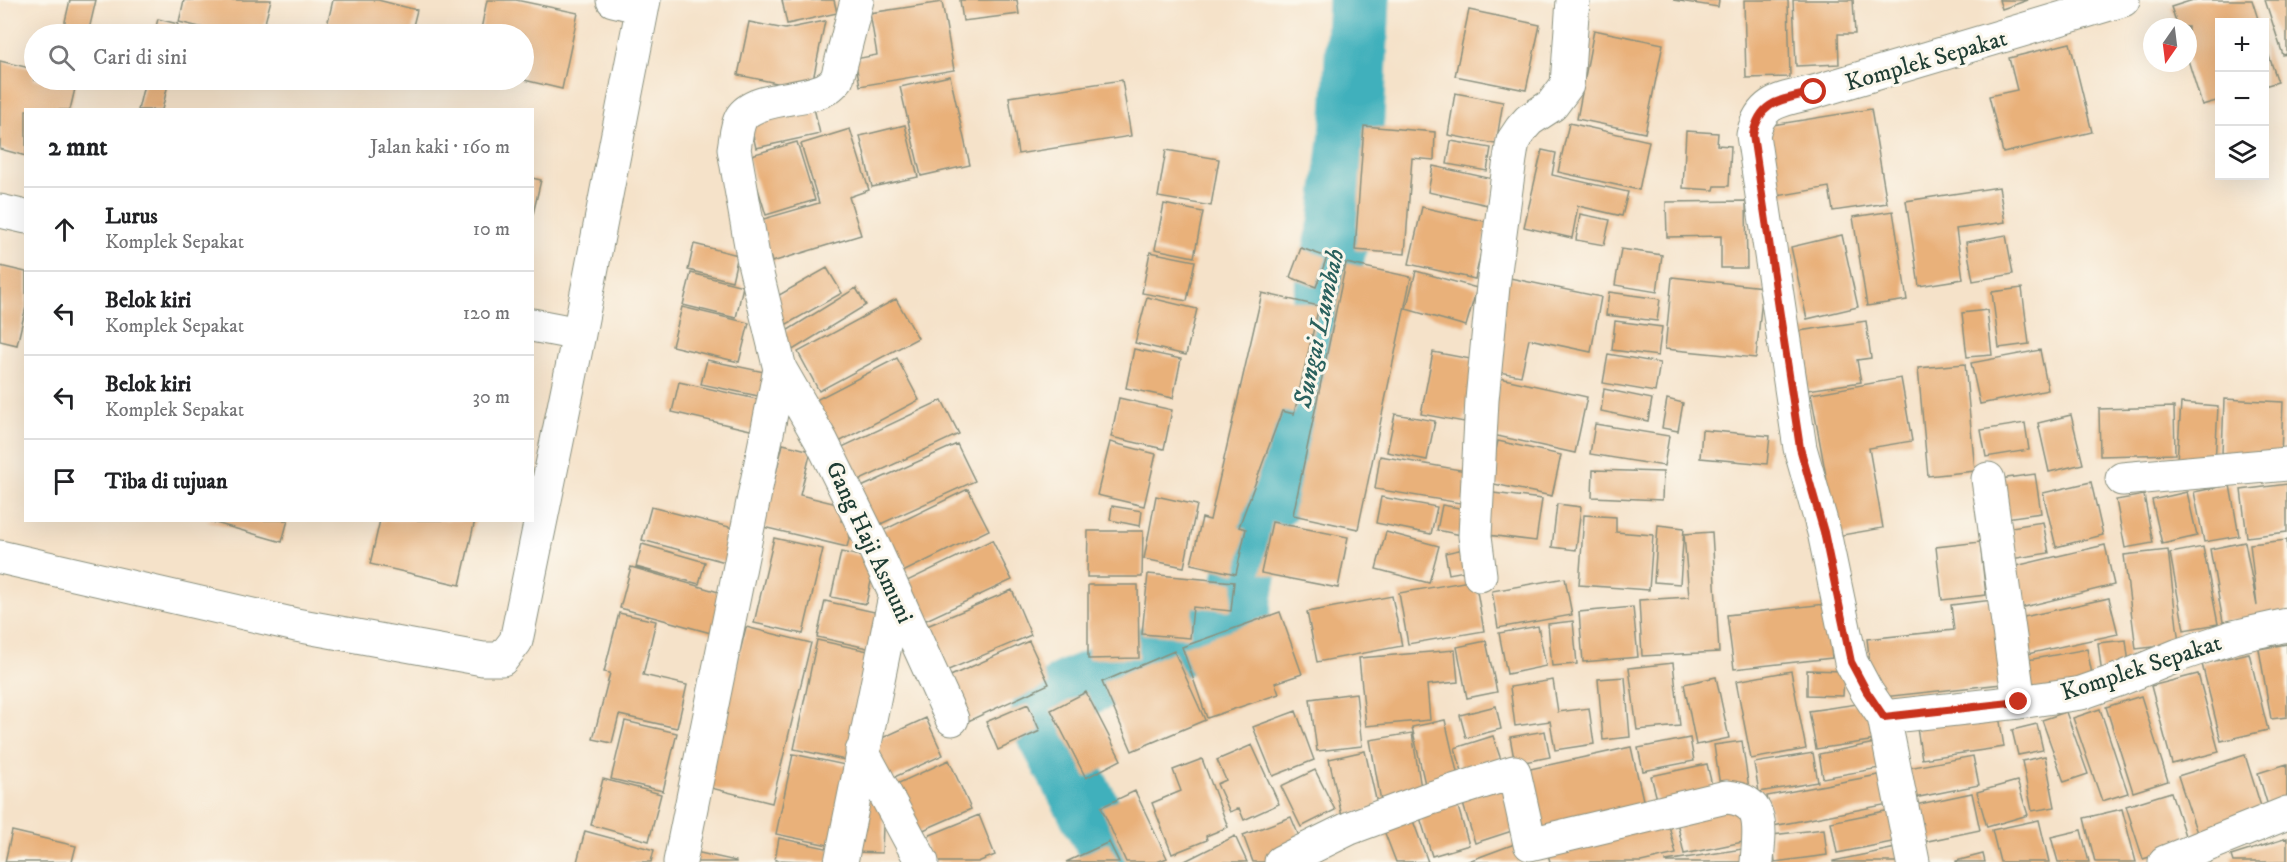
<!DOCTYPE html>
<html lang="id">
<meta charset="utf-8">
<style>
body{margin:0;font-family:"IM FELL DW Pica",serif;background:#f6f6f6;color:#202124}
.controls{position:absolute;right:18px;top:18px;display:grid;overflow:hidden;border-radius:0px;box-shadow:0 6px 24px #0002}
.controls button{width:54px;height:54px;display:grid;place-items:center;padding:0;border:0;border-bottom:2px solid #e0e0e0;background:#fff;color:#202124;font:30px sans-serif}
.compass{position:absolute;left:2143px;top:18px;width:54px;height:54px;border-radius:50%;background:#fff;box-shadow:0 6px 24px #0002;rotate:194deg}
.stop{position:absolute;width:18px;height:18px;margin:-14px;border:4px solid #c8321e;border-radius:50%;background:#fff}
.stop.end{background:#c8321e;border-color:#fff;box-shadow:0 2px 6px #0008}
.list{margin:0;padding:0;list-style:none}
h2{display:flex;justify-content:space-between;align-items:center;height:78px;margin:0;padding:0 24px;font-size:26px}
h2 small{font-size:20px;font-weight:400;color:#757577}
.list li{display:grid;grid-template-columns:39px 1fr auto;gap:18px;align-items:center;box-sizing:border-box;height:84px;padding:0 24px;border-top:2px solid #e0e0e0}
.list b{display:block;font-size:22px;white-space:nowrap}
.list p{margin:0;font-size:20px;white-space:nowrap;color:#757577}
.list em{font-size:20px;font-style:normal;color:#757577}
.icon{flex:none;width:33px;height:33px;fill:none;stroke:currentColor;stroke-width:2;stroke-linecap:round;stroke-linejoin:round}
.map{position:relative;flex:none;width:2287px;height:862px;overflow:hidden}
.search{position:absolute;background:#fff;box-shadow:0 6px 24px #0002;left:24px;top:24px;width:510px;height:66px;display:flex;align-items:center;gap:15px;box-sizing:border-box;padding:0 21px;border-radius:33px;color:#757577;font-size:22px}
.panel{position:absolute;background:#fff;box-shadow:0 6px 24px #0002;left:24px;top:108px;width:510px;height:414px;border-radius:0px}
.map>svg:first-child{display:block}
.lines{fill:none;stroke-linecap:round;stroke-linejoin:round}
.river{stroke:#40b0bc;stroke-width:63}
.building{fill:#e9b17a}
.minor-casing{stroke:#8a907e;stroke-width:35}
.minor{stroke:#fff;stroke-width:33}
.route{stroke:#c8321e;stroke-width:8}
.labels{text-anchor:middle;stroke-width:6;stroke-linejoin:round;paint-order:stroke}
.street-label{font-size:24px;fill:#1f3d34;stroke:#fbf7ec}
.water-label{font-size:26px;font-style:italic;fill:#29605d;stroke:#fbf7ec}
</style>
<div class="map">
<svg width="2287" height="862" viewBox="0 0 2287 862">
<rect width="100%" height="100%" fill="#fbf7ec"/>
<filter id="ink" filterUnits="userSpaceOnUse"><feTurbulence type="fractalNoise" baseFrequency=".0167" numOctaves="2"/><feDisplacementMap in="SourceGraphic" scale="12" xChannelSelector="R" yChannelSelector="G"/><feConvolveMatrix kernelMatrix="1 2 1 2 8 2 1 2 1" color-interpolation-filters="sRGB"/></filter>
<filter id="wash" filterUnits="userSpaceOnUse"><feTurbulence type="fractalNoise" baseFrequency=".008" numOctaves="4" result="noise"/><feDisplacementMap in="SourceGraphic" scale="24" xChannelSelector="R" yChannelSelector="G"/><feGaussianBlur stdDeviation="1.35" result="paint"/><feColorMatrix in="noise" values="0 0 0 0 0 0 0 0 0 0 0 0 0 0 0 0 0 1.4 0 .05"/><feComposite in="paint" operator="in"/></filter>
<g filter="url(#wash)">
<rect width="100%" height="100%" fill="#f5e2c9"/>
<g class="lines">
<!-- river -->
<path class="river" d="M1117,862L1049,735L1042,715L1069,691L1237,621L1256,512L1272,497L1290,429L1301,417L1340,223L1353,117L1359,0"/>
</g>
<g id="blocks">
<!-- building -->
<path class="building" d="M70,0H96L88,34L63,30Z
M184,0H271L262,34H228L179,22Z
M333,0H378L417,10L411,34H325Z
M487,0H516L578,13L562,89L524,80V34H480Z
M782,0H834L837,13L787,24Z
M960,0H1017L1019,14L963,21Z
M1673,0H1719L1718,7Z
M1744,0H1788L1790,77L1746,78Z
M1793,0H1853L1855,34H1838L1839,64L1796,66Z
M1999,0H2028L2002,9Z
M2193,0H2252L2259,22H2220V100L2202,105L2188,60V27H2178L2171,7Z
M2265,0H2287V54L2283,55Z
M942,2L954,70L860,86L855,59L877,55L870,13Z
M1469,10L1540,25L1526,90L1455,76Z
M158,19L178,24L175,34H154Z
M825,21L811,90L738,75L749,22L785,29Z
M1594,30L1663,44L1645,133L1577,119Z
M2264,42L2278,82L2264,86Z
M2070,43L2092,132L2003,153L1989,96L2017,90L2009,58Z
M0,61L34,69V80H77L70,110H26V156L0,149Z
M950,76L970,165L921,176L900,87Z
M145,80L168,84L162,110H138Z
M1122,80L1131,136L1018,154L1009,97Z
M1455,93L1503,102L1496,144L1448,135Z
M814,108L820,134L756,148L750,123Z
M1871,109L1887,203L1833,211L1829,187L1772,197L1760,127Z
M1569,123L1649,141L1639,190L1558,172Z
M905,125L918,177L872,187L860,136Z
M1364,126L1435,132L1434,160L1412,158L1405,254L1355,250Z
M850,129L869,190L849,197L861,235L772,262L760,220L819,203L801,144Z
M1686,131L1718,133L1717,145L1731,146L1729,186H1715L1714,190L1683,188Z
M1451,141L1491,148L1487,171L1447,164Z
M797,142L815,200L766,215L748,156Z
M1166,150L1219,159L1211,206L1158,197Z
M1542,150L1556,153L1552,175L1628,192L1622,216L1578,206L1572,238L1524,227Z
M1433,166L1493,179L1488,205L1428,192Z
M532,178L541,180L533,214H532Z
M1999,187L2005,222L1956,229L1963,279L1919,286L1906,201Z
M1746,201L1747,268H1721V236L1667,237L1666,202Z
M1164,204L1203,212L1194,257L1155,249Z
M1422,207L1488,222L1475,279L1409,264Z
M1893,211L1907,300L1867,306L1853,217Z
M1580,214L1610,220L1604,245L1576,240Z
M1842,235L1858,307L1807,319L1791,247Z
M2006,235L2013,274L1973,281L1966,242Z
M694,244L738,255L732,281L688,270Z
M1301,248L1327,257L1316,287L1290,277Z
M1621,249L1662,255L1657,292L1615,285Z
M1150,252L1195,261L1187,301L1142,293Z
M1346,263L1411,277L1358,529L1293,515Z
M0,266L26,272V307L17,345L0,341Z
M827,268L842,293L780,328L765,303Z
M1416,271L1477,288L1466,326L1406,309Z
M691,273L743,286L736,318L683,305Z
M1505,277L1601,297L1591,352L1529,339L1521,376L1487,370Z
M1672,277L1763,287L1756,358L1665,349Z
M856,288L866,305L791,351L780,335Z
M2022,288L2029,344L1999,348L1992,292Z
M1609,292L1660,299L1657,321L1606,315Z
M1262,293L1319,306L1294,414L1282,411L1239,527L1246,529L1236,574L1191,564L1202,518L1210,520Z
M1147,297L1197,309L1186,355L1135,343Z
M896,299L918,338L819,391L798,352Z
M682,307L749,323L739,362L672,346Z
M1987,310L1992,355L1967,357L1962,313Z
M1615,321L1662,327L1658,356L1612,350Z
M1866,321L1871,358L1857,360L1861,382L1808,390L1799,331Z
M1134,349L1181,359L1173,398L1126,388Z
M2040,350L2048,390L1980,404L1971,363Z
M1433,352L1476,360L1464,422L1421,414Z
M1608,354L1660,363L1655,392L1603,383Z
M897,358L919,400L837,443L814,401Z
M707,360L769,373L763,397L701,384Z
M1965,364L1975,471L1928,476L1918,368Z
M1500,378L1587,397L1575,453L1488,434Z
M1901,378L1912,441L1869,448L1883,528L1837,536L1811,394Z
M679,382L766,401L759,432L672,412Z
M1604,389L1652,399L1648,421L1601,411Z
M1119,398L1172,410L1164,449L1111,437Z
M1667,399L1683,403L1678,431L1662,428Z
M2224,399L2283,402L2281,456L2222,454Z
M942,400L959,434L856,482L840,448Z
M2181,403L2218,406L2215,464L2177,461Z
M2174,407L2175,454L2100,456L2099,409Z
M1395,414L1435,421L1427,460L1387,452Z
M2071,415L2083,464L2049,472L2038,423Z
M2025,423L2029,450L1986,457L1981,430Z
M1595,424L1669,436L1664,466L1590,454Z
M1702,430L1770,436L1767,464L1700,458Z
M1498,441L1561,455L1552,496L1489,483Z
M1110,442L1156,454L1144,506L1097,495Z
M783,444L811,451L800,495L845,506L841,521L853,523L847,547L763,527Z
M957,444L975,481L874,527L857,489Z
M1380,456L1472,472L1466,504L1375,489Z
M1593,470L1663,472L1662,500L1592,497Z
M2035,474L2041,513L2006,518L2000,479Z
M2091,482L2103,535L2056,547L2043,493Z
M2287,484V532L2247,537L2241,490Z
M2230,485L2239,536L2204,542L2194,492Z
M968,489L989,530L903,572L882,531Z
M1485,492L1542,499L1536,541L1480,534Z
M2187,492L2197,536L2162,544L2152,500Z
M2144,495L2153,543L2125,548L2116,500Z
M1156,496L1197,505L1184,567L1144,559Z
M1381,497L1437,507L1431,534L1376,523Z
M1557,504L1581,507L1576,550L1552,547Z
M1442,505L1471,510L1466,536L1437,530Z
M1112,506L1142,511L1140,526L1110,520Z
M651,507L741,530L733,564L642,540Z
M1584,515L1616,517V532L1653,535L1649,590L1579,585Z
M205,520H288L282,542Z
M380,520H475L460,585L370,564Z
M1272,522L1348,537L1338,588L1261,573Z
M2043,522L2049,553L2011,559L2005,528Z
M1658,525L1684,528L1680,584L1654,582Z
M1088,531H1143L1142,577H1087Z
M1386,532L1439,546L1429,583L1376,569Z
M1712,532L1719,652L1642,656L1639,600L1689,597L1684,534Z
M774,538L823,549L803,634L754,623Z
M992,540L1012,580L922,622L903,583Z
M2287,540V612L2223,622L2210,549L2245,542L2257,606L2250,544Z
M1980,542L1986,595L1942,600L1936,547Z
M642,544L705,562L699,584L636,567Z
M2105,545L2114,585L2016,609L2007,568Z
M1473,547L1476,569L1449,574L1445,553Z
M2203,547L2218,624L2184,630L2170,553Z
M2168,550L2179,644L2136,649L2124,555Z
M841,552L876,559L866,604L831,597Z
M631,567L729,595L718,635L620,608Z
M1148,574L1234,582L1231,611L1193,607L1190,638L1142,634Z
M1565,578L1572,615L1498,628L1492,591Z
M1475,580L1484,631L1408,644L1399,593Z
M1088,585H1138L1139,658L1088,659Z
M1012,590L1031,635L946,671L927,626Z
M1392,596L1402,646L1317,662L1307,612Z
M2109,598L2118,634L2023,655L2015,619Z
M2001,599L2011,683L1874,698L1867,639L1954,630L1951,605Z
M825,601L879,613L872,649L817,637Z
M1826,604L1832,658L1734,669L1727,615Z
M1633,607L1638,657L1583,662L1579,612Z
M1280,612L1302,674L1275,683L1279,694L1207,718L1182,647Z
M619,613L656,621L643,675L687,685L677,728L619,715L612,743L593,739L610,673L604,672Z
M1573,621L1577,664L1552,666L1548,624Z
M1538,626L1546,666L1507,674L1499,633Z
M746,627L811,643L772,803L707,787Z
M817,640L873,652L850,761L794,749Z
M2126,640L2130,672L2102,675L2098,643Z
M1029,641L1049,684L966,722L946,678Z
M1486,641L1497,692L1467,698L1457,647Z
M2287,644V717L2271,719L2259,649Z
M2087,649L2094,684L2028,696L2022,661Z
M1455,650L1458,682L1427,685L1430,720L1366,726L1359,658Z
M1174,651L1205,720L1132,751L1102,682Z
M2249,653L2268,730L2221,741L2202,664Z
M1673,663L1680,726L1637,730L1629,668Z
M1807,670L1844,671L1843,696L1807,695Z
M1791,671L1806,749L1751,759L1736,681Z
M2198,674L2219,752L2172,764L2151,686Z
M1625,677L1630,737L1603,740L1598,679Z
M1716,677L1729,738L1696,745L1684,684Z
M1553,680L1558,712L1589,708L1594,744L1555,750L1550,721L1515,726L1510,687Z
M1086,692L1121,760L1086,778L1051,710Z
M1356,693L1362,746L1317,751L1310,699Z
M2141,696L2168,781L2133,792L2106,707Z
M1871,702L1876,740L1816,749L1809,711Z
M1028,704L1040,731L998,750L986,722Z
M1496,706L1501,729L1466,738L1460,715Z
M1998,709L2004,747L1922,759L1916,722Z
M2100,709L2128,793L2102,801L2073,718Z
M1296,711L1314,760L1273,776L1253,727Z
M2066,712L2088,774L2064,782L2042,720Z
M926,718L943,755L888,780L871,743Z
M1445,720L1460,785L1427,793L1412,727Z
M625,721L677,733L663,791L611,779Z
M2037,724L2043,750L2018,755L2012,730Z
M1545,731L1550,757L1515,764L1510,737Z
M1412,733L1422,794L1381,801L1370,740Z
M1493,736L1504,769L1465,781L1455,748Z
M1690,738L1694,761L1643,771L1638,748Z
M1742,741L1749,789L1721,793L1714,745Z
M1875,743L1880,768L1823,778L1819,754Z
M1252,745L1279,804L1244,820L1239,808L1230,812L1217,784L1226,780L1217,760Z
M1631,747L1646,813L1536,837L1521,771Z
M1365,751L1378,808L1342,816L1329,759Z
M1813,753L1818,782L1759,792L1754,763Z
M793,754L850,766L833,846L776,834Z
M2245,755L2264,816L2198,836L2178,776Z
M1973,756L1979,785L1914,798L1908,768Z
M2045,756L2055,807L2032,811L2022,761Z
M1202,759L1228,827L1206,836L1207,840L1172,854L1152,803L1181,791L1173,770Z
M949,760L971,809L912,835L890,787Z
M1707,764L1714,794L1659,807L1651,776Z
M2287,764V800L2268,806L2258,773Z
M1315,770L1335,810L1301,827L1281,786Z
M1889,773L1894,803L1773,826L1767,796Z
M603,779L661,794L649,841L591,825Z
M1503,781L1518,829L1475,843L1460,794Z
M2017,781L2028,815L1987,827L1977,792Z
M1135,791L1167,858L1157,862H1126L1101,807Z
M2171,792L2188,845L2143,859L2126,806Z
M1972,793L1980,830L1923,842L1915,805Z
M857,797L884,798L882,853L854,852Z
M1456,800L1469,845L1432,856L1418,811Z
M1740,805L1748,841L1684,854L1676,817Z
M1895,809L1902,840L1837,853L1831,822Z
M2122,809L2136,862H2095L2084,818Z
M979,815L995,855L978,862H933L923,838Z
M1291,817L1303,846L1264,862H1253L1243,835Z
M1667,817L1676,854L1641,862H1550L1546,846Z
M1412,818L1428,862H1396L1383,828Z
M2039,820L2049,862H2000L1992,830Z
M1824,829L1827,855L1775,862L1772,835Z
M2081,830L2089,862H2058L2051,837Z
M12,831L76,846L72,862H5Z
M585,831L654,850L651,862H577Z
M1235,836L1247,862H1183Z
M779,838L831,849L828,862L775,860Z
M2287,838V862H2233L2231,856Z
M1109,842L1119,862H1066Z
M1520,842L1527,862H1466Z
M1896,848L1899,862H1833V861Z
M1742,849L1744,862H1666V861Z
M691,851L736,861V862H689Z
M1983,854L1985,862H1956V861Z"/>
</g>
</g>
<g filter="url(#ink)">
<use href="#blocks" fill-opacity="0" stroke="#8a907e" stroke-width="1.5"/>
<g class="lines">
<!-- minor casing -->
<g class="minor-casing">
<path id="minor" d="M613,0L642,7
M2123,0L1814,92C1783,100 1761,99 1753,135L1800,448L1824,532L1851,662L1867,692L1884,717L2019,702L2081,693L2118,680L2179,655L2233,637L2287,625
M0,211L26,217
M532,325L579,334
M780,369L822,442L874,547L952,719
M1988,479L2019,702
M2122,479L2287,464
M0,557L296,625L483,659H502L516,641L579,334L644,0
M1480,575L1475,536L1482,400L1493,286L1510,159L1513,141L1521,129L1529,120L1552,105L1567,85L1573,0
M1884,717L1913,862
M862,751L922,862
M680,862L780,369L754,262L734,149C736,139 736,127 741,118C754,96 806,101 827,88C831,86 834,82 837,79L857,0
M841,862L895,596
M1281,862L1350,828L1428,799L1514,772L1530,844L1726,797C1767,800 1759,831 1757,862
M2165,862L2287,813"/>
</g>
<!-- minor -->
<use href="#minor" class="minor"/>
</g>
</g>
<g class="lines" filter="url(#ink)">
<!-- route -->
<path class="route" d="M1814,92C1783,100 1760,99 1753,135L1800,448L1824,532L1851,662L1867,692L1884,717L2019,702"/>
</g>
<g class="labels">
<!-- street labels -->
<g class="street-label">
<text transform="translate(1926 60) rotate(-16)" y="8">Komplek Sepakat</text>
<text transform="translate(870 542) rotate(65)" y="8">Gang Haji Asmuni</text>
<text transform="translate(2141 667) rotate(-18)" y="8">Komplek Sepakat</text>
</g>
<!-- water labels -->
<g class="water-label">
<text transform="translate(1318 328) rotate(-78)" y="9">Sungai Lumbah</text>
</g>
</g>
</svg>
<div class="controls">
<button>+</button>
<button>−</button>
<button><svg class="icon" aria-label="layers" viewBox="0 0 24 24"><path d="M12 4l9 5-9 5-9-5zM3 14l9 5 9-5"/></svg></button>
</div>
<svg class="compass" viewBox="-18 -18 36 36"><path d="M0-13l5 13h-10z" fill="#e53935"/><path d="M0 13l5-13h-10z" fill="#757577"/></svg>
<div class="stop" style="left:1814px;top:92px"></div>
<div class="stop end" style="left:2019px;top:702px"></div>
<div class="search"><svg class="icon" aria-label="search" viewBox="0 0 24 24"><circle cx="10" cy="10" r="6"/><path d="M15 15l6 6"/></svg>Cari di sini</div>
<section class="panel">
<h2>2 mnt<small>Jalan kaki · 160 m</small></h2>
<ul class="list">
<li><svg class="icon" aria-label="ahead" viewBox="0 0 24 24"><path d="M12 20V5M6 11l6-6 6 6"/></svg><div><b>Lurus</b><p>Komplek Sepakat</p></div><em>10 m</em></li>
<li><svg class="icon" aria-label="left" viewBox="0 0 24 24"><path d="M17 20v-9H6M10 6l-5 5 5 5"/></svg><div><b>Belok kiri</b><p>Komplek Sepakat</p></div><em>120 m</em></li>
<li><svg class="icon" aria-label="left" viewBox="0 0 24 24"><path d="M17 20v-9H6M10 6l-5 5 5 5"/></svg><div><b>Belok kiri</b><p>Komplek Sepakat</p></div><em>30 m</em></li>
<li><svg class="icon" aria-label="arrive" viewBox="0 0 24 24"><path d="M6 21V4h12l-3 4 3 4H6"/></svg><div><b>Tiba di tujuan</b></div></li>
</ul>
</section>
</div>
